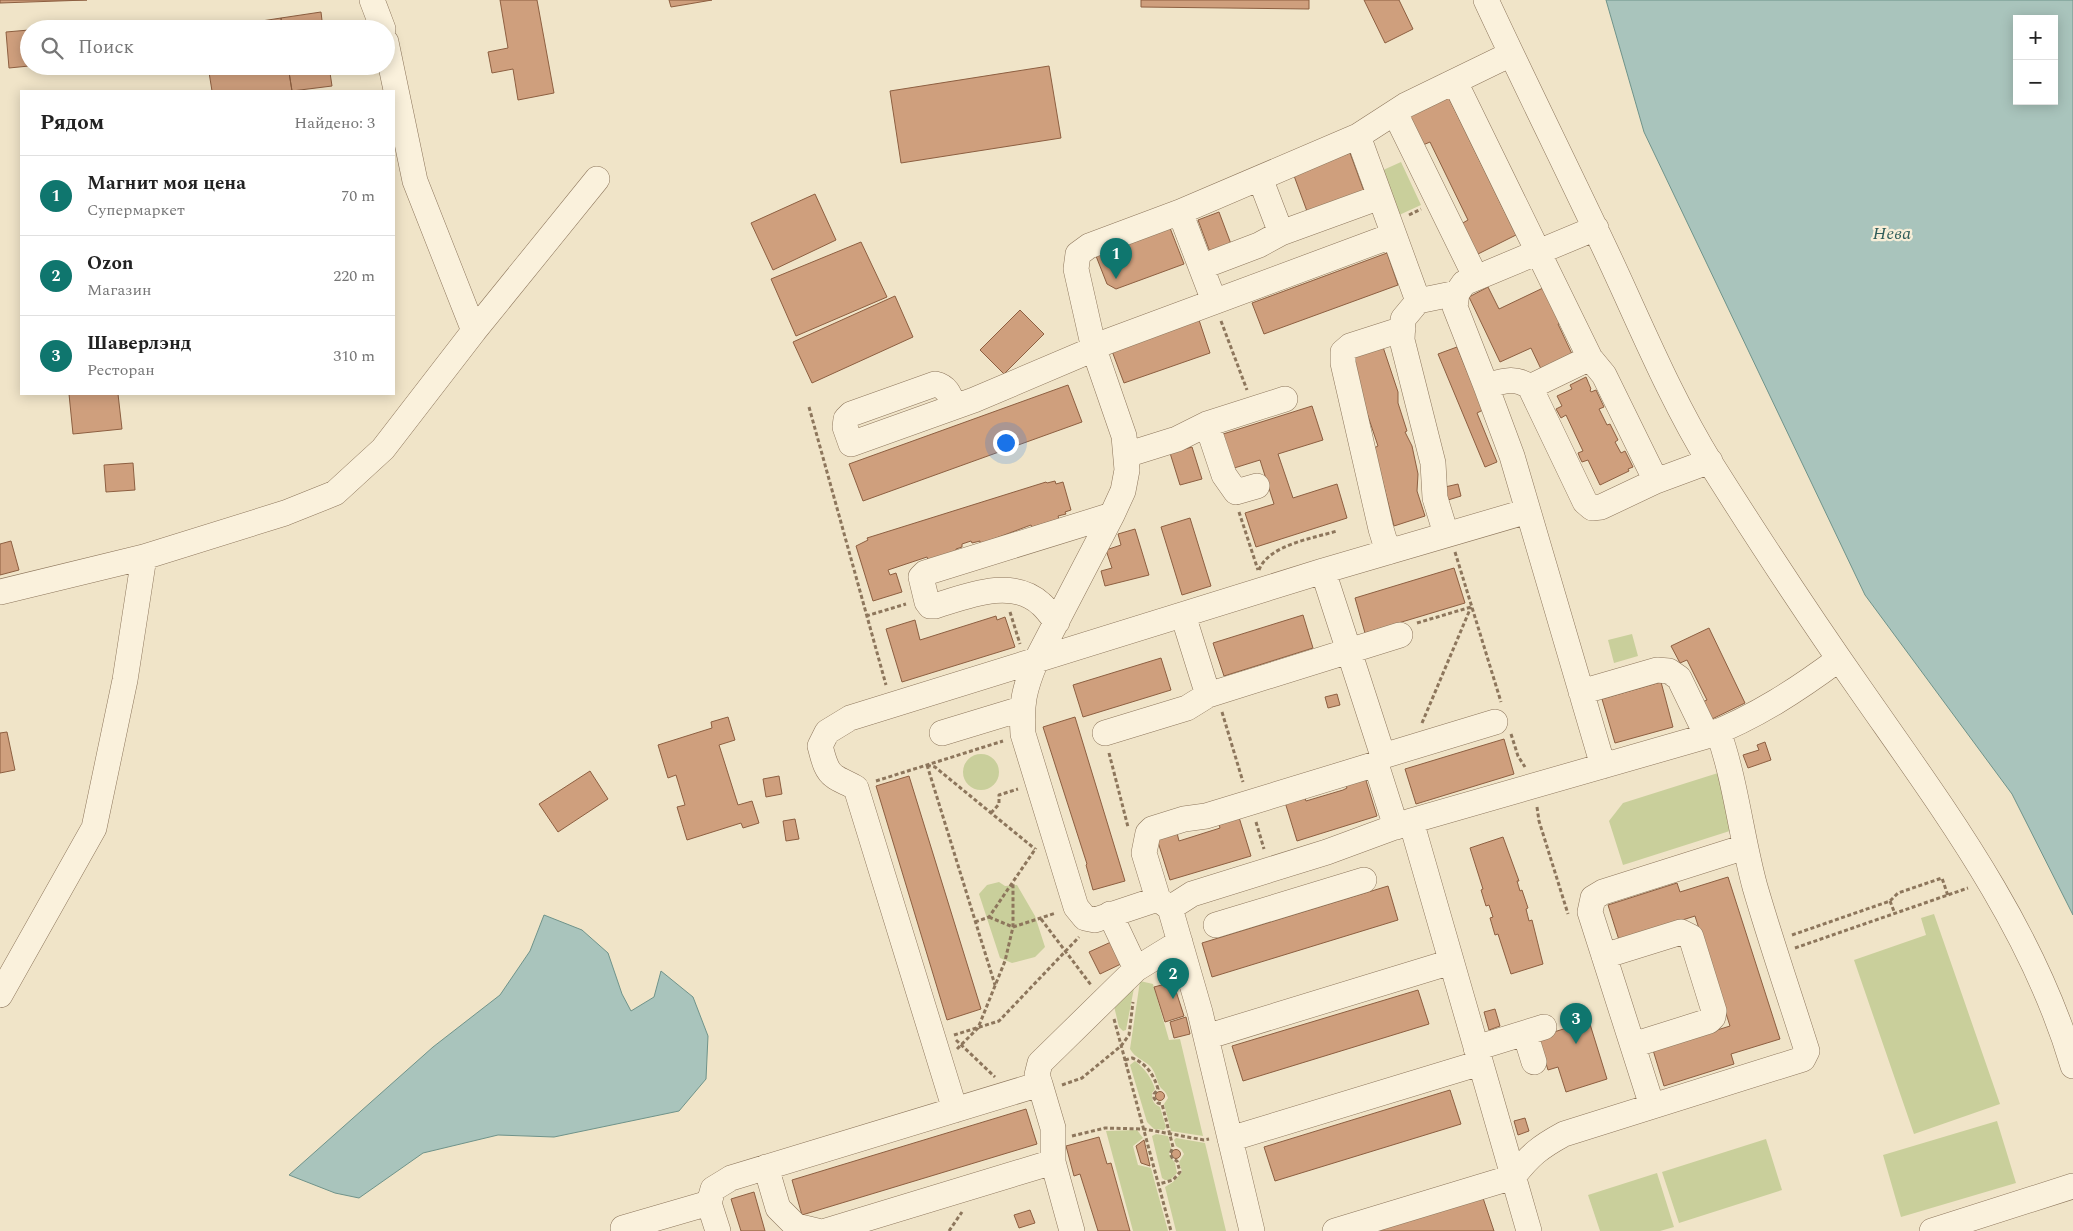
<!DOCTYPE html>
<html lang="ru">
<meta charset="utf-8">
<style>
body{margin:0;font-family:Spectral,serif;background:#f6f6f6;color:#222}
.controls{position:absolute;right:15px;top:15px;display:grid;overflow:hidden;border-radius:0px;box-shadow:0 2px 12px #0003}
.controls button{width:45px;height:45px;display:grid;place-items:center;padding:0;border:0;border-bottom:1px solid #e0e0e0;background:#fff;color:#222;font:25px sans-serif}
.you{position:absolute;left:1005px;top:442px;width:18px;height:18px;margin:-12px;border:4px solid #fff;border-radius:50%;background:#1a73e8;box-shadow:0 0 0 8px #1a73e833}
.badge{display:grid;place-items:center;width:32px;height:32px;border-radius:50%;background:#0f766e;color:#fff;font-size:16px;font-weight:700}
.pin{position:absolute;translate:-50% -41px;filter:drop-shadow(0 1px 2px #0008)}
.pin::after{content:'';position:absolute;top:26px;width:18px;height:15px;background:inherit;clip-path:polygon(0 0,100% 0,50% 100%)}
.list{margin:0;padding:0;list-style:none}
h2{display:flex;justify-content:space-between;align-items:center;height:65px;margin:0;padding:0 20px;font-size:21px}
h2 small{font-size:16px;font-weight:400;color:#767676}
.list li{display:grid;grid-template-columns:32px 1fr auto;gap:15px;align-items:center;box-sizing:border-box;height:80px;padding:0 20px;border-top:1px solid #e0e0e0}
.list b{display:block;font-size:19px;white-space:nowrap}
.list p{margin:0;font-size:16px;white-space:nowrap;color:#767676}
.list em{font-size:16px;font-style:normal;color:#767676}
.icon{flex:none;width:28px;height:28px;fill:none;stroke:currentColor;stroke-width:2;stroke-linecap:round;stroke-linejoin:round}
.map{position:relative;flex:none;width:2073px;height:1231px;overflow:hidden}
.search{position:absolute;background:#fff;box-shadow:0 2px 12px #0003;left:20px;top:20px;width:375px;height:55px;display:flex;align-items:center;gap:12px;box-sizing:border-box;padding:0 18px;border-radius:28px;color:#767676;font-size:19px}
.panel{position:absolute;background:#fff;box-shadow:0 2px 12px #0003;left:20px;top:90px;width:375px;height:305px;border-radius:0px}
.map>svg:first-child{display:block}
.green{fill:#c9cf9b}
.water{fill:#a9c4bc;stroke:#6f938a;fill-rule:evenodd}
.building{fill:#cf9f7d;stroke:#8d5f41}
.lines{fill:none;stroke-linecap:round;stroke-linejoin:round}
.minor-casing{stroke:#8d765c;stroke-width:26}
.path{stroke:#8d765c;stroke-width:3;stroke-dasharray:4 2.5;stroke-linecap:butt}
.minor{stroke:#faf1dc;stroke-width:25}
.labels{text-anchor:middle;stroke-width:4.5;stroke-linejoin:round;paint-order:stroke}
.water-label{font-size:18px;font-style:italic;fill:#2f5d5a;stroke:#f7eed8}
</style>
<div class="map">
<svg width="2073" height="1231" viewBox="0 0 2073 1231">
<rect width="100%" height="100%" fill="#f0e4c8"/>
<!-- green -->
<path class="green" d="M1401,162L1421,205L1397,216L1381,171Z
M1632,634L1638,656L1614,663L1608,640Z
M963 772a18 18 0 1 1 36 0a18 18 0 1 1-36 0Z
M1718,773L1736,829L1623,865L1609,821L1623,803Z
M999,882L1005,886L1017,885L1035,916L1045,947L1035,957L1012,963L1000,958L979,894L987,885Z
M1934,914L2000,1104L1914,1134L1854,960L1926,935L1921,918Z
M1140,981L1153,984L1169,1040L1180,1039L1203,1136L1171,1131L1164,1104L1168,1098C1166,1092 1165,1092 1161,1088C1157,1083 1156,1073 1151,1067C1144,1060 1135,1058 1130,1049Z
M1134,988L1126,1030L1123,1031L1119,1027L1114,1006Z
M1135,1061C1144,1068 1152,1078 1155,1089L1152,1093C1152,1100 1153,1104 1160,1107L1166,1127L1164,1130L1154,1129L1147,1122L1130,1065Z
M1997,1121L2016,1183L1901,1217L1883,1155Z
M1137,1130L1143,1138L1133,1146L1138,1165L1151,1168L1168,1231H1133L1106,1131Z
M1156,1134L1168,1136L1171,1148L1169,1154L1175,1163L1177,1173L1170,1180H1165L1162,1178L1152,1136Z
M1176,1138L1205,1143L1226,1231H1176L1165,1187L1173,1182L1182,1172L1179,1162L1184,1154L1181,1149L1176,1146L1174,1140Z
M1766,1139L1782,1190L1679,1223L1662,1172Z
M1657,1173L1674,1227L1660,1231H1600L1588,1195Z"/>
<!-- water -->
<path class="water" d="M1606,0H2073V915L2012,794L1865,595L1644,132ZM2017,19H2054V101H2017Z
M544,915L582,930L608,953L622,994L631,1011L654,997L661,971L693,997L708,1036L706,1079L679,1111L554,1137L498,1135L423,1153L359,1198L335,1193L289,1175L433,1047L500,995L530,951Z"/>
<!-- building -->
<path class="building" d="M0,0H87L0,3Z
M500,0H537L554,93L518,100L513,69L492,73L488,52L508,48Z
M669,0H712L671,7Z
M1141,0H1309V9L1141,7Z
M1364,0H1399L1413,29L1385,43Z
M321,12L323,29H282L281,18Z
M281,18L282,29H210Z
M85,26L86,29H45Z
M29,30V66L9,68L6,32Z
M208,66H288L292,91H212Z
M288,66H329L332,86L292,91Z
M1049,66L1061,138L901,163L890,91Z
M1447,94L1516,235L1476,255L1461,224L1468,220L1430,142L1423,145L1407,114Z
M1350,153L1365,194L1308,214L1293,173Z
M815,194L836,240L773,270L751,223Z
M1219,212L1231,244L1210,252L1198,220Z
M1170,228L1184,264L1116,289L1107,284L1096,256Z
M861,242L887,297L796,336L771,279Z
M1387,253L1398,285L1264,334L1252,303Z
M1488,287L1499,309L1543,288L1564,321L1558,324L1572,354L1541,369L1531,348L1500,362L1469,297Z
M895,296L913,337L812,383L793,342Z
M1020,310L1044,334L1004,374L980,350Z
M1199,320L1210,353L1124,383L1112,351Z
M1383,347L1398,392V403L1407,431L1405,432L1412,446L1418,474L1417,491L1425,516L1394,526L1374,448L1378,446L1363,401L1353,356Z
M1457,347L1483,410L1477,413L1497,462L1485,467L1438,354Z
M1586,377L1591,389L1590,390L1591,392L1596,390L1604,407L1599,409L1607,425L1610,424L1618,440L1615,442L1621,453L1625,451L1633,467L1628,469L1629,471L1600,485L1588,460L1582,462L1580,458L1578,453L1583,451L1566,415L1561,418L1556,409L1562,406L1557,396L1572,389L1570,385Z
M1068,385L1082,422L863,501L849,464Z
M69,394H118L122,429L73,434Z
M1312,406L1323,440L1278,454L1293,498L1337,484L1347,518L1256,547L1245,513L1274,504L1260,460L1231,469L1220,435Z
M1192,447L1202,479L1180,485L1170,453Z
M133,463L135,490L106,492L104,465Z
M1055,481L1056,484L1063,482L1071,510L1065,512L1066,514L1058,516L1059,519L1032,527L1031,525L980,544V541L972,543L971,541L962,544V547L956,549V551L928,560L927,557L888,570L890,575L896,573L902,592L873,601L856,546L868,540L867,538L1046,482L1047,483Z
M1458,484L1461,496L1448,500L1445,487Z
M1190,518L1211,586L1182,595L1161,527Z
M1135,529L1149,575L1105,586L1101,571L1112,568L1106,550L1121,545L1118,534Z
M11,541L19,570L0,575V544Z
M1454,568L1465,603L1365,633L1355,598Z
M1303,615L1313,648L1224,676L1213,643Z
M996,616L997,620L1005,617L1015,647L902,682L886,629L915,620L920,640Z
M1709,628L1745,703L1708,721L1700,703L1707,700L1687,660L1680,663L1671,646Z
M1161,658L1171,690L1083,717L1073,685Z
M1661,682L1673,727L1615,743L1602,699Z
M1337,694L1340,705L1328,708L1325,697Z
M728,717L735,740L719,745L738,805L752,801L759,823L743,828L741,823L687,840L677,807L685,805L676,775L668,778L658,745L712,728L711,722Z
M1075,717L1125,881L1093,890L1086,865L1087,864L1043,727Z
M7,732L15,770L0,773V733Z
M1504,739L1514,774L1416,804L1405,769Z
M1765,742L1771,760L1748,768L1743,755L1759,750L1757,745Z
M590,771L608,799L558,832L539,804Z
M1364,774L1377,816L1297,841L1284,799L1303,793L1306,801L1343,790L1347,788L1344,781Z
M779,776L782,794L766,797L763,779Z
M909,776L981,1009L947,1020L876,786Z
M1238,814L1251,856L1170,880L1157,839L1177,833L1179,841L1217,829L1220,828L1218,820Z
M795,819L799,839L786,841L783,821Z
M1503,837L1519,881H1517L1520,891L1522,890L1528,908L1526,909L1529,921L1532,920L1543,964L1511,974L1498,934L1495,935L1490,918L1493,917L1489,905L1486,906L1481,890L1483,889L1470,848Z
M1728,877L1780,1039L1731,1054L1734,1064L1664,1086L1653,1050L1730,1026L1695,916L1619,940L1608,905L1677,883L1680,892Z
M1388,886L1398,920L1212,977L1202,943Z
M1111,942L1121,964L1100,974L1089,952Z
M1173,982L1184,1016L1165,1022L1154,987Z
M1418,990L1429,1024L1243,1081L1232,1046Z
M1495,1009L1500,1026L1489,1030L1484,1012Z
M1186,1017L1190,1034L1174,1038L1170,1022Z
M1589,1021L1607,1079L1566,1092L1558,1067L1548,1070L1538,1037Z
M1450,1090L1461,1124L1275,1181L1264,1147Z
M1155.5 1096a4.5 4.5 0 1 1 9 0a4.5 4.5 0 1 1-9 0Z
M1026,1109L1037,1144L802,1215L792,1180Z
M1525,1118L1529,1131L1518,1135L1514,1121Z
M1099,1137L1107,1164L1111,1163L1130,1231H1098L1080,1174L1074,1176L1066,1146Z
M1144,1140L1150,1166L1141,1163L1136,1146Z
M1171.5 1154a4.5 4.5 0 1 1 9 0a4.5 4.5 0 1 1-9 0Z
M754,1192L765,1231H741L731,1199Z
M1483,1198L1494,1231H1374Z
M1030,1210L1035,1223L1019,1228L1014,1215Z"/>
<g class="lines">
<!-- minor casing -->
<g class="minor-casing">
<path id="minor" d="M372,0L383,29
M1486,0C1525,84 1566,166 1605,249C1639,321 1669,396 1711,464C1759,540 1808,615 1860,689C1942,807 2032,926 2073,1066
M386,42L415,181L474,331
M1455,82L1590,358L1604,375L1656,481
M1395,113L1476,278
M1358,136L1418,301
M1260,178L1281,233
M1180,212L1214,301
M1596,228L1464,283L1457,293L1455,307L1486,386L1512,456L1603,766
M1201,267L1259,245L1281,233L1380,197
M1486,386C1503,381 1515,376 1530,387L1585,502L1592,508L1601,507L1656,481L1710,461
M1530,387L1590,358
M954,407C950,396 948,387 935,384L851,414L846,419L845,427L851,444L974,400L1094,349L1106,342L1394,235
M1207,424L1224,475L1236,492L1257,486
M1126,455L1177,439L1207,424L1285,399
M1446,534L1435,498L1433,463L1402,340L1403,319L1418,301L1457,293
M1388,552L1381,529L1343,363V352L1350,346L1403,329
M0,592L144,557L285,513L335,493L383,449L474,331L597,179
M1183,615L1208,695
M1057,622C1051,616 1047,609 1041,604C1012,577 967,596 935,606H930L927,602L921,577L925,573L1112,515
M1581,692L1657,670L1669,671L1679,678L1707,736
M942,733L1021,709
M1105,733L1187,708L1208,695L1400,635
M1383,756L1495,722
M1411,821L1529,1231
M1396,827L1376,764L1383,756L1323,571L1528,511
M1158,899L1144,853L1148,833L1152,829L1184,819L1206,816L1376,764
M1170,908L1158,899L1095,920L1085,918L1076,907L1023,734C1021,704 1024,689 1036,661L1112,515L1123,491L1127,470L1124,436L1094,349L1076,269L1078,254L1089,246L1180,212L1358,136L1406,105L1511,54
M1110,914L1136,969
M1216,925L1364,880
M1604,956L1681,932L1691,937L1714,1011L1713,1017L1709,1021L1633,1045
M0,995L94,828L125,680L144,557
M1525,1033L1534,1062
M1206,1037L1451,962
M1476,1048L1544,1027
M1040,1084L1053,1128V1162L1072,1231
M1652,1106L1590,912L1593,898L1603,892L1745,847
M955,1110L856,788C849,783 840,781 834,776C825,770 823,756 820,746L827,732L850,718L1323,571
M1230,1139L1480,1063
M766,1167L778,1208L796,1226L817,1231
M623,1228L709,1203
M718,1231L709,1203L713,1189L731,1178L1040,1084L1037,1075L1040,1063L1136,969L1180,942
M826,1231L1053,1162
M1252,1231L1200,1012L1170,908L1192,894L1327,852L1411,821L1707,736C1756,717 1797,690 1839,659
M1335,1231L1513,1177C1530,1155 1540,1147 1564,1134L1803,1059L1807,1051C1790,997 1771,942 1755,887C1741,836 1736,782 1718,731
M1932,1231L2073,1186"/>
</g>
<!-- path -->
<path class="path" d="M1409,215L1421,209
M1221,321L1247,390
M809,407L886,685
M1239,512L1258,570
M1455,552L1501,702
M1259,570C1268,545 1314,538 1337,531
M1010,612L1020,644
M866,616L906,604
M1417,623L1471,607
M1222,712L1243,782
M1422,723L1471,607
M1511,734L1518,756L1525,767
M1109,753L1128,827
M927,765L995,985
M927,765L935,767L1035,849
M876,781L1003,741
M1537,807L1539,821L1568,914
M991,813L999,804V795L1018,789
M1256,822L1264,849
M1890,901L1895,914
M989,917L1013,927L1056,913
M1041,919L1091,985
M975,922L989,917L1036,848
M1792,935L1890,901L1898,893L1942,878L1948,896
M1795,948L1968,888
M1114,1019L1171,1231
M954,1035L999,1021L1079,937
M956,1040L995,1077
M957,1049L978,1028L1005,961L1013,927V882
M1125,1060L1132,1058C1146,1063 1154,1075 1158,1089L1154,1094V1098L1158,1103L1162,1104L1173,1147L1170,1154L1173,1159L1177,1161L1180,1172L1173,1180L1159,1184
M1062,1085L1082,1078L1121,1046L1129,1035L1133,1002
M1072,1136L1105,1128L1144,1129L1204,1140L1209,1139
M949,1231L962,1212"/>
<!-- minor -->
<use href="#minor" class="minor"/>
</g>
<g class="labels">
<!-- water labels -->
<g class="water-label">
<text x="1892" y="239">Нева</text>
</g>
</g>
</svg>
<div class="controls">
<button>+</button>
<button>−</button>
</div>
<div class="you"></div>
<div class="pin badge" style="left:1116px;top:279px">1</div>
<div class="pin badge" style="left:1173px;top:999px">2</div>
<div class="pin badge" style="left:1576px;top:1044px">3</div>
<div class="search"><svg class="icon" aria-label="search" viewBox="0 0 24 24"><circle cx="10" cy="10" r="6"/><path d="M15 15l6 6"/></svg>Поиск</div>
<section class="panel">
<h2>Рядом<small>Найдено: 3</small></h2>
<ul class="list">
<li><span class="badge">1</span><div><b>Магнит моя цена</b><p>Супермаркет</p></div><em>70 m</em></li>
<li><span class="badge">2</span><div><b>Ozon</b><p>Магазин</p></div><em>220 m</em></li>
<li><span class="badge">3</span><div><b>Шаверлэнд</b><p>Ресторан</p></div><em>310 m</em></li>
</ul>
</section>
</div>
